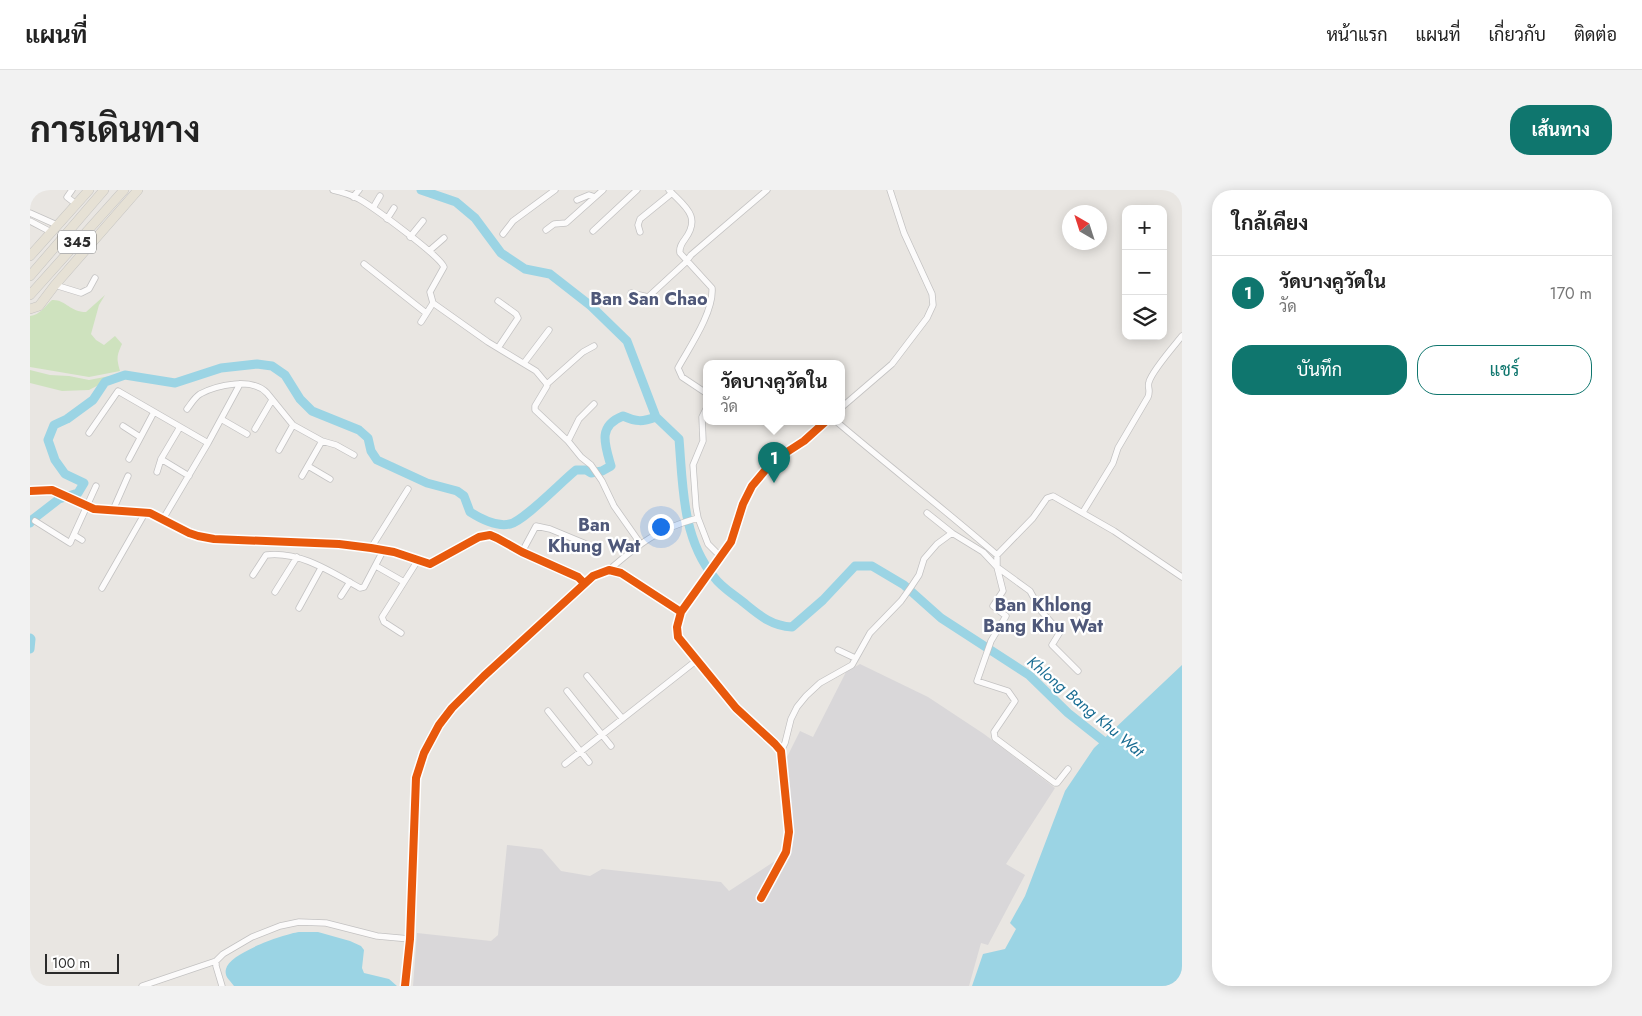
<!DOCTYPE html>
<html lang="th">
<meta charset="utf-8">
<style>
body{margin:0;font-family:Jost,Sarabun,sans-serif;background:#f2f2f2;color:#222}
.controls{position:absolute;right:15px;top:15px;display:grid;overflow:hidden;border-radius:10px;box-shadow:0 2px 12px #0003}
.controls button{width:45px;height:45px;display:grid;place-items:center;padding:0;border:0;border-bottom:1px solid #e0e0e0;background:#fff;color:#222;font:25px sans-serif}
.compass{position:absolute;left:1032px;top:15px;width:45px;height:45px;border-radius:50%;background:#fff;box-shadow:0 2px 12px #0003;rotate:321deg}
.scale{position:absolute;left:15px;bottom:12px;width:74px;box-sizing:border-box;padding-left:5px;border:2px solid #2b2b2b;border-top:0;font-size:14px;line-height:18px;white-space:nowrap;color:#2b2b2b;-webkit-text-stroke:4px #fff;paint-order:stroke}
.you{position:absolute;left:630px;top:336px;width:18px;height:18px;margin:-12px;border:4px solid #fff;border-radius:50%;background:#1a73e8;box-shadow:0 0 0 8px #1a73e833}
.badge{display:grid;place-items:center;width:32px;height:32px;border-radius:50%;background:#0f766e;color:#fff;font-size:16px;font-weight:700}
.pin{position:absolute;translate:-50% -41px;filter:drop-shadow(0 1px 2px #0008)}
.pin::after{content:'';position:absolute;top:26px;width:18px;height:15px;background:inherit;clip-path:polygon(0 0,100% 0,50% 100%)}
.popup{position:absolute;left:673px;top:170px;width:142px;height:65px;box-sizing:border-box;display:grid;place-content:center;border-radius:10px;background:#fff;filter:drop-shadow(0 1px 4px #0005);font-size:16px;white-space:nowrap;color:#767676}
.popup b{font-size:19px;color:#222}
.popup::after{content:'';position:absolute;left:50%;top:100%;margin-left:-10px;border:10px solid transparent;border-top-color:#fff}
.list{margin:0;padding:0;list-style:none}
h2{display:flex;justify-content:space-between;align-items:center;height:65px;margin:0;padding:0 20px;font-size:21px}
h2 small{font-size:16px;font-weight:400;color:#767676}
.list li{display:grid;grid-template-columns:32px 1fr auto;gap:15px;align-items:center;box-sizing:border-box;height:75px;padding:0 20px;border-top:1px solid #e0e0e0}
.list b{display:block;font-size:19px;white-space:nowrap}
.list p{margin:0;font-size:16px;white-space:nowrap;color:#767676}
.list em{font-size:16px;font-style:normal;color:#767676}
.actions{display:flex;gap:10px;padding:15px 20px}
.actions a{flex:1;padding:11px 0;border:1px solid #0f766e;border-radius:20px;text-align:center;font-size:18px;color:#0f766e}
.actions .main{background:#0f766e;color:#fff}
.icon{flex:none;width:28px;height:28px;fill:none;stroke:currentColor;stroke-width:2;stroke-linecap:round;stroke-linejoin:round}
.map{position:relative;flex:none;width:1152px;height:796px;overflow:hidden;border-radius:20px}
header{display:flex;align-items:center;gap:30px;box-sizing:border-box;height:70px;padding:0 25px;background:#fff;border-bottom:1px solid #e0e0e0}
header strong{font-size:24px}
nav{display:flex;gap:28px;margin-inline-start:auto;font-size:18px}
.intro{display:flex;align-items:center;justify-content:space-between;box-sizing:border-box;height:120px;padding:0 30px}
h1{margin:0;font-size:35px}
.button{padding:12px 22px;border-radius:20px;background:#0f766e;color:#fff;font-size:18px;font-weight:700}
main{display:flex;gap:30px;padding:0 30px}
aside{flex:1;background:#fff;border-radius:20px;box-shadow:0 2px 12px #0003}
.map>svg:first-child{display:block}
.industrial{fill:#d9d7d9}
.green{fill:#cee2be}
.water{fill:#9bd4e4}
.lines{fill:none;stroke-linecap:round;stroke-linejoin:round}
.river{stroke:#9bd4e4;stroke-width:9}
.minor-casing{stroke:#c3c2c2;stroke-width:7}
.primary-casing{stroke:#c5c4c2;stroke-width:10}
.minor{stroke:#fcfbfb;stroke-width:5.5}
.primary{stroke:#e6e1d5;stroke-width:9}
.cycleway-casing{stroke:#fff;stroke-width:11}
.cycleway{stroke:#e8590c;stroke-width:8}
.labels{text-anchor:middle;stroke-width:4.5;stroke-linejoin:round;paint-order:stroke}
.shield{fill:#fff;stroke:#6b6b6b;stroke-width:1}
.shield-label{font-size:14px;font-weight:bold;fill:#2b2b2b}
.water-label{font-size:16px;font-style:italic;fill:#186c92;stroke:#fff}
.quarter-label{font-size:18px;font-weight:bold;fill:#4f5879;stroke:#fff}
</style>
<header>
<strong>แผนที่</strong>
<nav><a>หน้าแรก</a><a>แผนที่</a><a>เกี่ยวกับ</a><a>ติดต่อ</a></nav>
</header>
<div class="intro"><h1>การเดินทาง</h1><a class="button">เส้นทาง</a></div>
<main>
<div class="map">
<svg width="1152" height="796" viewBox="0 0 1152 796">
<rect width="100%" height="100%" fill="#e9e6e2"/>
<!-- industrial -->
<path class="industrial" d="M830,474L898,507L954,544L1025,598L976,674L995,685L958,755L951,753L939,796H383L387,743L461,751L468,745L477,655L512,659L531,681L560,686L572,679L691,692L699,701L745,671L754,676L760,662L762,636L755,571L770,541L783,547L816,482Z"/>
<!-- green -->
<path class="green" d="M75,105L69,115L61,144L66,150L74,155L85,146L92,154C86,167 87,169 90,181L59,187L0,177V126C10,125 15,116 22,110C35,109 40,122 56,122Z
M0,180L20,185L39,186L59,190L90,184L59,200L32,201L0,193Z"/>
<!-- water -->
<path class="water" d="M1152,475V796H942L953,764L975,759L986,739L980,733L995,706L1035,601L1064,558Z
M269,742H288L320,751L331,756L334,760L332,778L334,783L359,789L367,796H204C200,790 194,787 196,779C199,763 254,744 269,742Z"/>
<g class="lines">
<!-- river -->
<path class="river" d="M391,0L426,12L445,28L471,63L495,79L520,84L561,116L597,151L626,227L649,249C653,296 652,348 684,387C691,397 703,404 713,412C729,425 741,436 762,437L793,410L825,376H842L874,395L911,428L999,485L1038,523L1081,557
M0,333L2,330L29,309L48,303L54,293L35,284L25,270L18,250L24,235L37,229L63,210L75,192L95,185L145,193L191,178L227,174L242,176L255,185L270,209L282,221L329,240L338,248L341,261L347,270L397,293L427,301L434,306L440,322C451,329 467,337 480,334C494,331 532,291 546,280H556L561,283L572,281L581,276C575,255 567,236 593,226C607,232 612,232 626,227
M0,448L1,449L0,459"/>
<!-- minor casing -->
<g class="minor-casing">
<path id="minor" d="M42,0L37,7L46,14
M303,0C312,2 321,5 329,9C343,17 409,65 414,77L400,102L403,113L458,152L506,181L516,193L517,196L505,216V220L538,251L551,267L561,275L572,291L584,316L610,353
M639,0C654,16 672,26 655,49C652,53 649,57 650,63L682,98C684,122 659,158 648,178L652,187L676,203
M323,7L329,0
M547,10L559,5L565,7
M343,18L350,6
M0,23L27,35
M357,29L364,18
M0,31L21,42
M516,40L524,34L536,33L573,0
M563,41L607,0
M610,42L608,35L610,29L642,3
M473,44L483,31L525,0
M380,47L393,31
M399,61L414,48
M334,74L396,123
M25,95L51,103L59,99L65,88
M601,103L618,107L655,73L661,65L737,0
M391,132L403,113
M468,158L488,128L486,124L468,111
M494,173L519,140
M517,194L553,162L564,156
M812,217L862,174L897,128L903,115L902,104L874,43L860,0
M157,219C161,214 164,208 170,204C187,195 222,187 237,203L263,235L292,251L306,255L324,265
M676,219L672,227L673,251L663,275L666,317L668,328L678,354L691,367
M191,229L217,244
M807,232C860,277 915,320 967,365V377L1000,401L1011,421L1030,442L1022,455L1048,481
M93,236L110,247
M225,239L242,210
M59,243L88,201L178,253
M538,251L549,229L564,214
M249,260L263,235
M99,269L124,222
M131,269L159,286
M278,276L300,289
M127,282L131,269L150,237
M272,286L292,251
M0,301L22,300L64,319L120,323L159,343L168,346L184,349L309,354L341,358L364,362L400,374L449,347L460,345L467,348L492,362L548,387L554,393
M83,320L98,286
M1053,322L1083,273L1088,258L1118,207C1121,199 1117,198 1119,192C1122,181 1144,156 1152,146
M897,323L922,343L953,362L967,377L973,401L963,416L976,426L961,451L947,491L978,501L985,511L964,542L965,548L1025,593H1027L1038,579
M133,329L178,253L210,194
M5,331L40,353L66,296
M44,345L52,350
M341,358L378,299
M492,362L506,336L520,339L561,356
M967,365L1003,328L1017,308L1023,306L1084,341L1152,387
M346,376L374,392
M579,380C610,353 628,339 668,328
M223,385L236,365C271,361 301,382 330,398L334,397L354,359
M72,398L115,323
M245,402L267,367
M311,406L320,392
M269,418L291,378
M371,443L354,432L352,427L388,370
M808,460L825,468
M557,486L592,528
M537,501L581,556
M518,521L559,572
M751,561L755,553L761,529L767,517L776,506L790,493L822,475L840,443L871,411L881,397L889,385L894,369L907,354L922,343
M535,574L667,470
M731,708L756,662L759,642L751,561L745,554L706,518L648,447L647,437L651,422L701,352L713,314L722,296L743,271L774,251L795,232
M186,771V776L192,796
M112,796L186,771L193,764L222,747L250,736L269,732L296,733L347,746L380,749
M375,796L380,749L386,588L394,563L409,535L422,518L454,486L563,386L579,380L591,383L651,422"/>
</g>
<!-- primary casing -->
<g class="primary-casing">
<path id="primary" d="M0,66L59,0
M0,86L74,0
M0,105L94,0
M0,119L9,116L25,95L108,0"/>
</g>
<!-- minor -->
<use href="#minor" class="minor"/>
<!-- primary -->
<use href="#primary" class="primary"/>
<!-- cycleway casing -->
<g class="cycleway-casing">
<path id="cycleway" d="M0,301L22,300L64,319L120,323L159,343L168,346L184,349L309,354L341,358L364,362L400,374L449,347L460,345L467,348L492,362L548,387L554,393
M731,708L756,662L759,642L751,561L745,554L706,518L648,447L647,437L651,422L701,352L713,314L722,296L743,271L774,251L795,232
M375,796L380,749L386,588L394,563L409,535L422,518L454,486L563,386L579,380L591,383L651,422"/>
</g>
<!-- cycleway -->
<use href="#cycleway" class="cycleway"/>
</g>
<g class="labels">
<!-- shield labels -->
<rect class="shield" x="28" y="40.5" width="38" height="23" rx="4"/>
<g class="shield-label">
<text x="47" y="57">345</text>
</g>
<!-- water labels -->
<g class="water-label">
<text transform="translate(1056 516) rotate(40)" y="6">Khlong Bang Khu Wat</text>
</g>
<!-- quarter labels -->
<g class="quarter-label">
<text x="619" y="115">Ban San Chao</text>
<text x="564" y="341">Ban<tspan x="564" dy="21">Khung Wat</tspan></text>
<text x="1013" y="421">Ban Khlong<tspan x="1013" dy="21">Bang Khu Wat</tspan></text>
</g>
</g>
</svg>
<div class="controls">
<button>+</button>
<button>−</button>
<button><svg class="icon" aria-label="layers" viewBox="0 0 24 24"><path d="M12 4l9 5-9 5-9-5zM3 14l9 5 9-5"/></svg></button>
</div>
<svg class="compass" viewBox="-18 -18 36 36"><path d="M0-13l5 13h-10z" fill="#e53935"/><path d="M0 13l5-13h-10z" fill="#767676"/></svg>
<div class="scale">100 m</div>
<div class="you"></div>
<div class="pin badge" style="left:744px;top:293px">1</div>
<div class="popup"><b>วัดบางคูวัดใน</b>วัด</div>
</div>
<aside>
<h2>ใกล้เคียง<small></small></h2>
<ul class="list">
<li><span class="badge">1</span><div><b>วัดบางคูวัดใน</b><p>วัด</p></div><em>170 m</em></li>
</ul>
<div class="actions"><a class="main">บันทึก</a><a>แชร์</a></div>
</aside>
</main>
